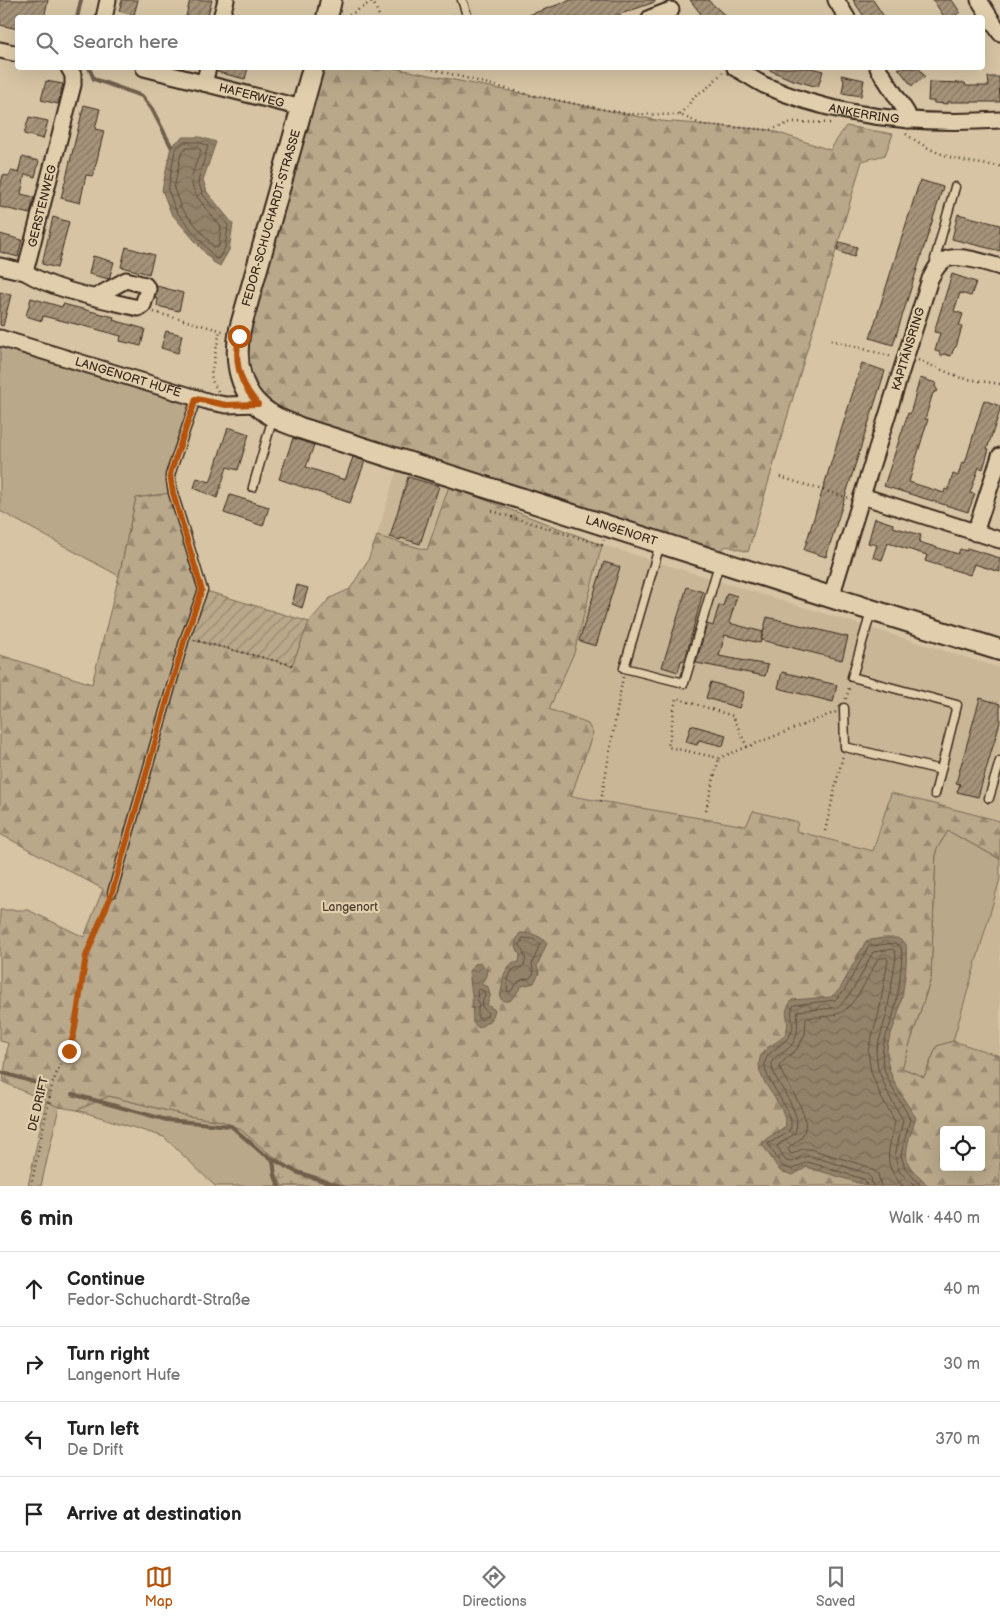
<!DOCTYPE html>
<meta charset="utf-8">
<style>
body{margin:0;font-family:"Balsamiq Sans",sans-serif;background:#f6f6f6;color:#222}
.controls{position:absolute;right:15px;bottom:15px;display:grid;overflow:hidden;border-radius:5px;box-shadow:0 5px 20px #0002}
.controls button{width:45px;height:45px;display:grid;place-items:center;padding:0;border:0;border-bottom:1px solid #e0e0e0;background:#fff;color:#222;font:25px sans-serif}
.stop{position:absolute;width:15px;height:15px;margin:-11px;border:4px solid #b45309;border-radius:50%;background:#fff}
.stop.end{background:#b45309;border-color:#fff;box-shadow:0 1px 5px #0008}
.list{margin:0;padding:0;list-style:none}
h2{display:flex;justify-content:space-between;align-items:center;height:65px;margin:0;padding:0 20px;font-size:21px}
h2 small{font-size:16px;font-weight:400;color:#767676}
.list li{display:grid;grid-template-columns:32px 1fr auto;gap:15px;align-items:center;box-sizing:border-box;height:75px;padding:0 20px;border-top:1px solid #e0e0e0}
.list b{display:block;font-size:19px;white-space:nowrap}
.list p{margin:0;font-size:16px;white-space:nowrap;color:#767676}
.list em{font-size:16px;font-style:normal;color:#767676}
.icon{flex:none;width:28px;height:28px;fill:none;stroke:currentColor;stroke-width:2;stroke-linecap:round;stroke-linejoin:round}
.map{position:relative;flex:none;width:1000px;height:1186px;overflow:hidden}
.search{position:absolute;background:#fff;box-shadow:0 5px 20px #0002;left:15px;right:15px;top:15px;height:55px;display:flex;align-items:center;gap:12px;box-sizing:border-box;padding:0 18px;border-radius:5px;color:#767676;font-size:19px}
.sheet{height:365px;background:#fff}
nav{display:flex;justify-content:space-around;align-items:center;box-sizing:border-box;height:70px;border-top:1px solid #e0e0e0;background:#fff;font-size:14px;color:#767676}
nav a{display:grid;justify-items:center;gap:2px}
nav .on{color:#b45309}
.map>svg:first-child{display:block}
.built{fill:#c8b697}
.grass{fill:#b9a88a;stroke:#7a6954}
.forest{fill:url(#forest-firs);stroke:#7a6954;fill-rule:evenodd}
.wetland{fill:url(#wetland-marsh);stroke:#7a6954}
.garden{fill:url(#garden-furrows);stroke:#7a6954}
.water{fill:url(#water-waves);stroke:#705f4c}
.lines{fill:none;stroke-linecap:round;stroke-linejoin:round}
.shore{stroke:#5e4d3c;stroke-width:1}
.stream{stroke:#705f4c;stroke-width:4}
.building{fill:url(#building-hatch);stroke:#3b2a1e}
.lane-casing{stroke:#3b2a1e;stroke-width:11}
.street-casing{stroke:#3b2a1e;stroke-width:19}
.secondary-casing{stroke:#3b2a1e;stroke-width:24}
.path{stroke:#3b2a1e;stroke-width:2.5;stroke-dasharray:1 4;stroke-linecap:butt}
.lane{stroke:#e0ceac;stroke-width:8}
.street{stroke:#e0ceac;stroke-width:15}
.secondary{stroke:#e0ceac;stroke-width:20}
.route{stroke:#b45309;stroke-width:6}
.labels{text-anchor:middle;stroke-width:4.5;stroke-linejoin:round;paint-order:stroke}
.street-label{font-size:12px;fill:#3b2a1e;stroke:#e0ceac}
.park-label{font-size:12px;fill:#4e3d2e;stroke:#e0ceac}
</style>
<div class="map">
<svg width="1000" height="1186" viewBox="0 0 1000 1186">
<defs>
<pattern id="forest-firs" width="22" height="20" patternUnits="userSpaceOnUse" patternTransform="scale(1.25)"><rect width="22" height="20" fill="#b9a88a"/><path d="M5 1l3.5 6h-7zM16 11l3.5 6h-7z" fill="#988970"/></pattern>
<pattern id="wetland-marsh" width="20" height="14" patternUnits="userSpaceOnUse" patternTransform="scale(1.25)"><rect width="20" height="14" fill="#b9a88a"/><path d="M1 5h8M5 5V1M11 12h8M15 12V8" fill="none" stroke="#988970"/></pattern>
<pattern id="garden-furrows" width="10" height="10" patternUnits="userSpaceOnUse" patternTransform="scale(1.25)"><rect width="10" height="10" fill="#b9a88a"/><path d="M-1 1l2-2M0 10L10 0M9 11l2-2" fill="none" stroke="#988970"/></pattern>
<pattern id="water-waves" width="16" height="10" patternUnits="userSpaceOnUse" patternTransform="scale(1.25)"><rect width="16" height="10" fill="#93826a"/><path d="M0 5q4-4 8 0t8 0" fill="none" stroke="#796b57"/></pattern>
<pattern id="building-hatch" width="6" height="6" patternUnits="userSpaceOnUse" patternTransform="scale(1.25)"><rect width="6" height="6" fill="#a6947a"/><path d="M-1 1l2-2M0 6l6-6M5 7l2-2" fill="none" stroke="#887963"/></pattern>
</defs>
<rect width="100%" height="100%" fill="#d6c4a4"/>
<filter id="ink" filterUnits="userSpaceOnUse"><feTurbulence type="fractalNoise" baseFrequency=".02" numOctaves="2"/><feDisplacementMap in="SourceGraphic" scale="10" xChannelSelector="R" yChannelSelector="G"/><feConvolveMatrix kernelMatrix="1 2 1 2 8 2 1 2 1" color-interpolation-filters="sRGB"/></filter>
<g filter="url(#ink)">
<!-- built -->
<path class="built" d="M397,468L449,486L427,550L377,536Z
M602,545L1000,668V821L892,793L873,851L796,831L798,822L753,811L747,826L571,796L549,710L574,653Z
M1000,879V1056L953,1041Z"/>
<!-- grass -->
<path class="grass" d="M0,335L200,396L175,473L173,493L136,498L119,576L0,511Z
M948,831L1000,859V879L953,1041L937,1046L924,1077L902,1068L931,978L936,850Z
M109,1096L188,1116L222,1121L240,1129L267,1152L293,1169L345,1186H215L164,1137L77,1110Z
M46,1101L59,1107L41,1186H28Z"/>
<!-- forest -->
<path class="forest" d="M322,68H394L661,121L770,130L830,150L846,126L893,134L885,155L862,161L748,552L727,546L717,552L281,414L250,384L246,338Z
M449,486L602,545L574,653L549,709L588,724L593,733L571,796L746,826L753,811L798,822L796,831L873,851L891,793L1000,821V859L948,831L936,850L931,978L902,1068L924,1077L937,1046L953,1041L1000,1056V1186H345L293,1169L267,1152L240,1129L222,1121L188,1116L109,1096L77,1110L59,1107L3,1082L8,1043L0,1041V910H28L84,937L103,889L0,834V655L92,684L119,576L136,498L170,493L203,590L292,665L309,622L330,598L350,589L368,560L377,536L427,550ZM944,1130H981V1167H944Z"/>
<!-- wetland -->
<path class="wetland" d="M267,1152L293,1169L345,1186H282Z"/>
<!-- garden -->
<path class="garden" d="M203,590L309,622L292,665L185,638Z"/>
<!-- water -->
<path class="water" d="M183,137H200L216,142L203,180L207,192L233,224L229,250L220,266L213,262L171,213L162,190L171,146Z
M520,933C532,933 539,935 547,943L537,966L539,973L534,983L522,986L510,1001H504L500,998L504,975L511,964L519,962L520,955C515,946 514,942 520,933Z
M883,938H897L906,944C908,964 903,997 897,1017C894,1028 887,1040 887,1051C886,1075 904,1099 916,1118C912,1131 902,1152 909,1165C913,1173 923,1177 927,1186H869L807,1167L793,1175L780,1171L762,1144L766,1139L786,1126C785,1121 784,1113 781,1108C773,1092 750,1071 763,1052C770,1043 784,1042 787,1029C790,1015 781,1015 792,1000L831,997L840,989L866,941Z
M481,963L487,969L486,976L481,984L488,987L490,996L487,1005L495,1010L492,1019L479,1028L473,1023L472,995L469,971L475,964Z"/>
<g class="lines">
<!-- shore -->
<path class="shore" d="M185,142H199L208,146L198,181L203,195L228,225L225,248L218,259L215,258L176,211L168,190L175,150Z
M187,148H198L201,150C198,159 194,167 192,176C188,193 212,214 221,227L219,246L217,248L214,247L181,208L174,189L181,154Z
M523,938C529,938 537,939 540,944L532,964L534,973L530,978L519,981L511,991L508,992L507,989C508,982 508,975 513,970C517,966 516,969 521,967C530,962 523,951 520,945Z
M479,989L484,991L485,996L481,1005L488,1013L487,1016L481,1020L478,1018V1007L480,1005L478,1003L477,991Z
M867,1186L866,1182L863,1179L808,1162L792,1169L783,1167L768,1144C774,1139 787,1136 790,1129C798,1114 762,1080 765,1062C767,1050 786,1046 792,1031C795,1022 788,1013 794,1005L835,1000L844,991L869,946L895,943L901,947C904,963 897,999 893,1016C888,1032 880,1046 883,1064C887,1084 901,1101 910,1119L901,1155L905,1168L921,1186
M873,1186L871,1178L866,1173L811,1156L803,1157L792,1162L786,1161L777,1146L794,1134C806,1113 775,1086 772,1066C770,1056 783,1054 789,1048C801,1035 796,1025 798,1011C809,1009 822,1010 833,1008C850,1004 865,966 873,952L893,949L895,951L896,957L887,1013L876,1051L878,1069L888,1094L903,1120L895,1156L899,1171L914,1186
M881,1186L878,1174L869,1167L810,1149H802L792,1154L790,1153L788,1148C792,1145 797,1142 801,1138C817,1117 784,1085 779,1065L797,1049L805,1034L806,1018C816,1016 827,1018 837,1014C856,1008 868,975 878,959L886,957L888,960L879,1012L868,1051L871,1072L881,1097L895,1121C890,1149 880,1163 903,1186"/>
<!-- stream -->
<path class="stream" d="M77,18L81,0
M89,68L94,79L142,96L152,109L171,146
M0,1072L37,1083
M72,1094L167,1120L231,1126L262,1153L273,1159L275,1176L279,1186
M273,1159L296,1172L339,1186"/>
</g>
<!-- building -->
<path class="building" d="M0,0H48L44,18H18V29L0,25Z
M122,0H138L134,15L119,11Z
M190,0H212L207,18L186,16Z
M571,0H655V2L609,18H526V16Z
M690,0H708L728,18H704Z
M853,0H873L885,18H865Z
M933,0H952L960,12L952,18H945Z
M217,68H248L245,79L217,72Z
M765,68H811L823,71L818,87L790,79Z
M898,68H919L925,77L912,86Z
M841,75L864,80L861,96L842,93L844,81Z
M988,77H999L1000,102H948V104L934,103V101H928L929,82L965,83L966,86H989Z
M46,81L63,84L58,104L41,100Z
M84,105L100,109L95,129L104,131L93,176L86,175L80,203L61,198Z
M29,117L48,121L43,139L24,134Z
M22,157L39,161L35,177L25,174L21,194L34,197L30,214L0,207V188L3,175L9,176L11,171L20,173H18Z
M920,180L943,187L893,345L870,338Z
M958,214L1000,225V251L952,239Z
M53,217L69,222L57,268L42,264Z
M0,234L22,240L18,257L0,252Z
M840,242L857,247L854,257L837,251Z
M126,247L154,255L149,274L121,267Z
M93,256L114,262L109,279L89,274Z
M952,274L976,282L971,296L960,293L954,311L963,314L959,326L962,327L956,347L954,348L951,356L944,354L941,356L939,352L935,351L940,333L934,332Z
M157,286L183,293L179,311L157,306L158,299L155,298Z
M0,292L11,295L3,326L0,325Z
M31,298L62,307L63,304L98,313L114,317L113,320L145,329L141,346L120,341L121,336L92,328L43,316L42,321L26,316Z
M166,331L182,335L178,353L161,348Z
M862,363L885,371L826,557L804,550Z
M920,378L936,383L935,386L938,391L933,393L925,419H928L909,482L944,493L945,489L948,490L953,474L958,476L962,462L965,463L984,400L1000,406V411L987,449H989L983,469L979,467L970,493L975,494L968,512L884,486L908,413L910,414Z
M228,427L249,434L238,470L227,467L217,498L194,488L197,478L210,482L211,480Z
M293,438L314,445L306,467L345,480L353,457L365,461L350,503L279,479Z
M408,477L439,486L420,544L401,538L400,540L390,537Z
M230,495L269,507L263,526L224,513Z
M875,518L893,524V527L921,535L919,542L958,554L960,549L967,551V548L1000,558V572L974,564L970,575L925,561L927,555L888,543L882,560L873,557L877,545L868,543Z
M604,562L620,567L596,646L579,641Z
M297,585L308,588L302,608L292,604Z
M687,587L703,592L685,660L681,661L678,672L662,667Z
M727,593L737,596L729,623L763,632L760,643L725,635L719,656L768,665L765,676L696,663L707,624L713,626L719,605L723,606Z
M767,617L848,637L842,660L761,640Z
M782,672L837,685L833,702L778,688Z
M711,682L744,692L739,708L706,698Z
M980,698L1000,704V722L978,797L957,792L960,784L956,783Z
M691,725L726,735L723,746L699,740L697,745L686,742Z"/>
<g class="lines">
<!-- lane casing -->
<g class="lane-casing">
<path id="lane" d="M462,0L468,18
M936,266L935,259L955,187
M253,487L273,417
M660,544L624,668L684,683L719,564
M871,612L852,677L957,705L935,794
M844,708L845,747L941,770
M989,798L1000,761
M112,893L185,638L203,590L173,493L170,475L196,399"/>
</g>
<!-- street casing -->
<g class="street-casing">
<g id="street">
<path d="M836,0L847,18"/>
<path d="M979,0L1000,33"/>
<path d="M104,18L108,0"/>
<path d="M221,18L226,0"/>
<path d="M650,18L671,10"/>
<path d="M0,50L18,54"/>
<path d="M69,68L73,75V85L25,272C56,291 102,299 138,308L143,305L148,289L145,285L126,280L95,297"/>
<path id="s1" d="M144,68L302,108"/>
<path id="s2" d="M735,68C745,73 754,80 764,85C837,118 921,125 1000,120"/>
<path d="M878,68L907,113L908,120"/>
<path d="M204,83L208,68"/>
<path d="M0,266L25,272"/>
<path d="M1000,267C986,263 958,253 945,260C937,264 934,272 930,279L862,496L1000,540"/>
<path id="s3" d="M0,338L210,402L226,405L258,404"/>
<path d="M975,533L1000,456"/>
<path d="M831,597L862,496"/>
</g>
</g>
<!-- secondary casing -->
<g class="secondary-casing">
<g id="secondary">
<path d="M327,18L331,0"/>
<path id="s4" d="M313,68L240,329C234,361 239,394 268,413C277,420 289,423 300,428L871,610L1000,650"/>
</g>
</g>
<!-- path -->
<path class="path" d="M375,0L374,4L380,18
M345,18L374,0
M449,18L454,15L455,12
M428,68L530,95L628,114L680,115L703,125L770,130L792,122L832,123
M680,115L696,95L706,89L723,72
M906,134C936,156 963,163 1000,166
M154,312L223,331
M831,340L893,357
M918,360L961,378L1000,384
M218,391L212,381L211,374L220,331
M780,477L849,498
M492,511L602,545L604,540
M194,640L292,665
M846,699L850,685
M747,747L733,716L676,698L668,747L719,758L836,712
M601,801L623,677
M706,810L719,758
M825,831L843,755
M31,1186L52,1085L59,1067L69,1051L74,1033L86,956L109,900"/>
<!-- lane -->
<use href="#lane" class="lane"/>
<!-- street -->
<use href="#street" class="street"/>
<!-- secondary -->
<use href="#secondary" class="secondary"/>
</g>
</g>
<g class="lines" filter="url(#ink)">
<!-- route -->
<path class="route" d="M69,1051L74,1033L86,956L112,893L185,638L202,590L173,493L170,474L196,399L226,405L258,404C240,385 234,361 239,336"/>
</g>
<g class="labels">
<!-- street labels -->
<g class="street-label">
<text dy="4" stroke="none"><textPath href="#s1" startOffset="111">HAFERWEG</textPath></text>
<text dy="4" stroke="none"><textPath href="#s2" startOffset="138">ANKERRING</textPath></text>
<text transform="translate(42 206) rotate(-76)" y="4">GERSTENWEG</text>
<text transform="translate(271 218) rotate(-74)" y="4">FEDOR-SCHUCHARDT-STRASSE</text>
<text transform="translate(908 349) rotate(-73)" y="4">KAPITÄNSRING</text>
<text dy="4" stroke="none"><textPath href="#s3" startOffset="134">LANGENORT HUFE</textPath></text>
<text dy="4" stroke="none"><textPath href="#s4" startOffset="738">LANGENORT</textPath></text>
<text transform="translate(38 1104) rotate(-77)" y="4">DE DRIFT</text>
</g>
<!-- park labels -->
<g class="park-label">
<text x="350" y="911">Langenort</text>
</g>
</g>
</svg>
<div class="controls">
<button><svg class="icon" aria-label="locate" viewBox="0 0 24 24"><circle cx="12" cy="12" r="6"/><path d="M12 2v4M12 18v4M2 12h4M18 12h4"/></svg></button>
</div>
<div class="stop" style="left:239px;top:336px"></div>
<div class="stop end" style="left:69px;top:1051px"></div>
<div class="search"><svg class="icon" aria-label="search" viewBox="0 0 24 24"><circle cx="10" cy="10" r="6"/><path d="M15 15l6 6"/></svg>Search here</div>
</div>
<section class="sheet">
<h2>6 min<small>Walk · 440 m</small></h2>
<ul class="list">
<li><svg class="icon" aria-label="ahead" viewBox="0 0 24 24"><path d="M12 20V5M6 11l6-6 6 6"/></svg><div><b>Continue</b><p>Fedor-Schuchardt-Straße</p></div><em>40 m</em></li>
<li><svg class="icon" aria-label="right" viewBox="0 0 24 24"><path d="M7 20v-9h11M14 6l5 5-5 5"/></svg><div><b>Turn right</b><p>Langenort Hufe</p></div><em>30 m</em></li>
<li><svg class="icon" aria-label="left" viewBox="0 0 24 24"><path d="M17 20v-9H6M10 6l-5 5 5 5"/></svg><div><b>Turn left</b><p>De Drift</p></div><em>370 m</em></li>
<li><svg class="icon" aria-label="arrive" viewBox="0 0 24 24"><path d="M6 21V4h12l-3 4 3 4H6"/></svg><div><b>Arrive at destination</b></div></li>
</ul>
</section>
<nav>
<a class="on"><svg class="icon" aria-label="map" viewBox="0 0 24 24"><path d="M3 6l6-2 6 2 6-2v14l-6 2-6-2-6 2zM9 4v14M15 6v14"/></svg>Map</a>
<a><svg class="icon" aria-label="directions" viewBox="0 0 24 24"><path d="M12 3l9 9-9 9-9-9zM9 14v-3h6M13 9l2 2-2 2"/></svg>Directions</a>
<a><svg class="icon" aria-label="saved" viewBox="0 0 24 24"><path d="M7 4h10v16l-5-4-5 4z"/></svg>Saved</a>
</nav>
